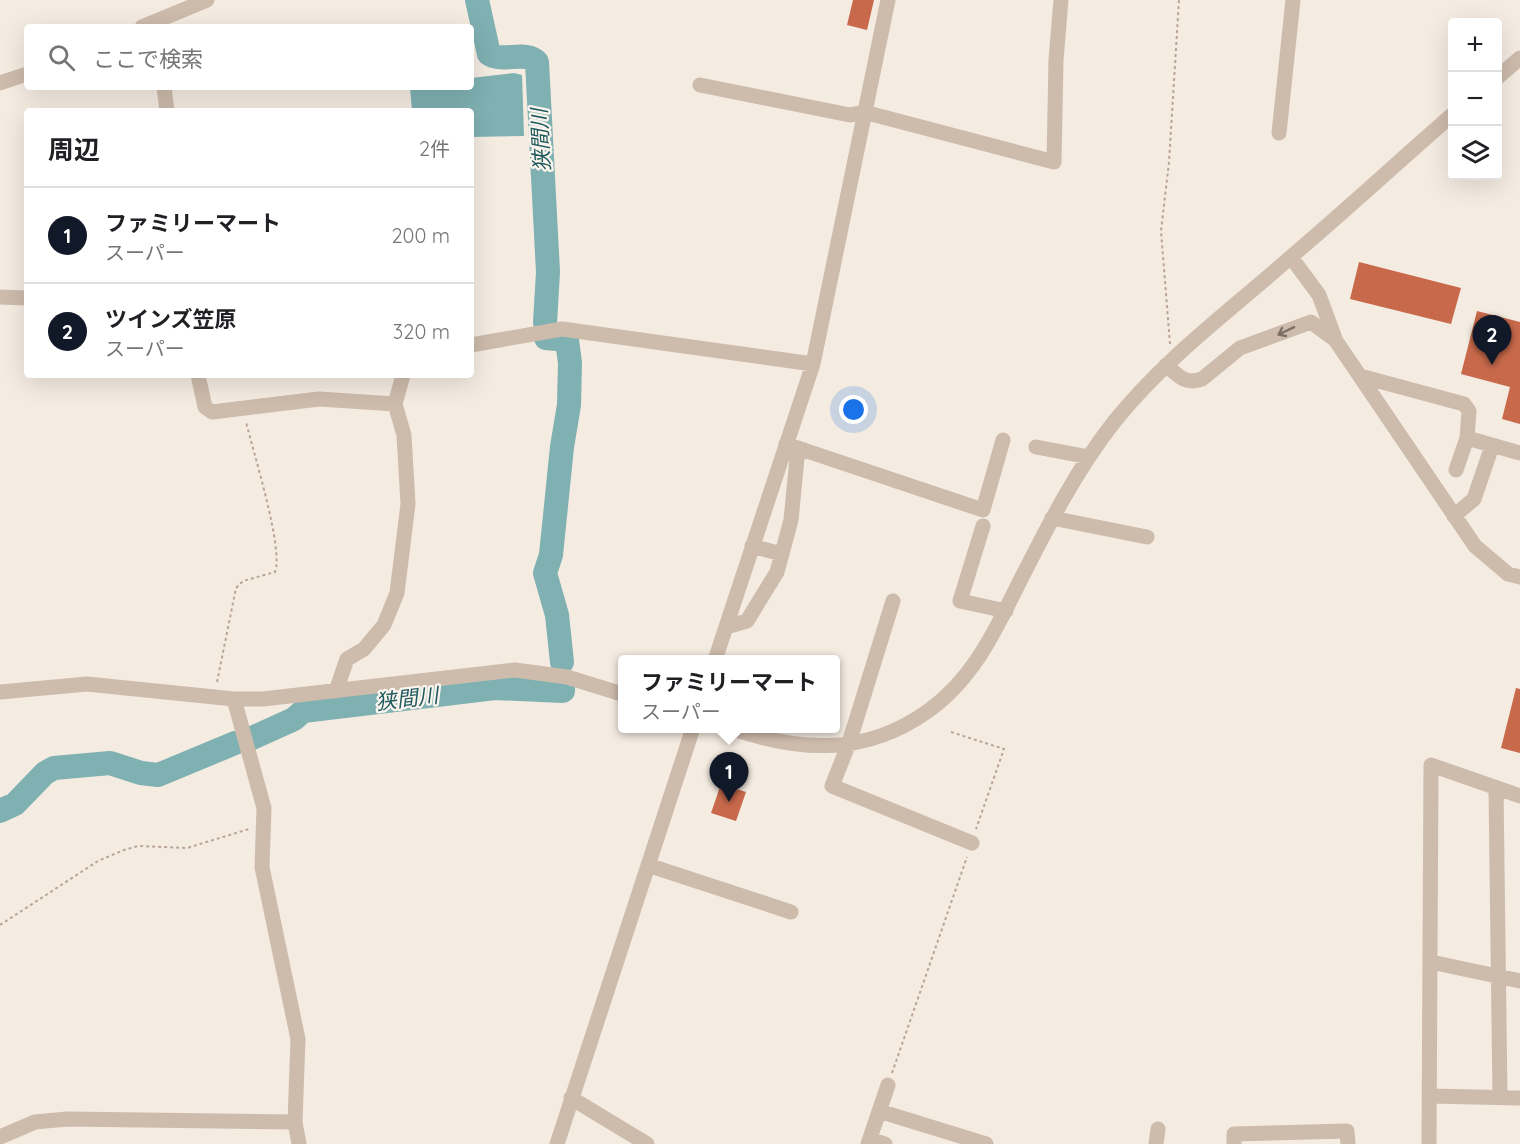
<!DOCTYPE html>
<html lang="ja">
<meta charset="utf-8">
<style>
body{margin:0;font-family:Quicksand,"Noto Sans JP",sans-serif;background:#f6f6f6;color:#202124}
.controls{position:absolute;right:18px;top:18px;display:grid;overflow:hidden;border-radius:6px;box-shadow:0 6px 24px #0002}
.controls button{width:54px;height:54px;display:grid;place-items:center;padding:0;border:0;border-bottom:2px solid #e0e0e0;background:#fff;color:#202124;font:30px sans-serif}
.you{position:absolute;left:854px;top:410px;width:21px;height:21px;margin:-15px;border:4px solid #fff;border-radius:50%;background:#1a73e8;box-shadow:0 0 0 9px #1a73e833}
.badge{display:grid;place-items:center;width:39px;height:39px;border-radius:50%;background:#111827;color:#fff;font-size:20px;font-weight:700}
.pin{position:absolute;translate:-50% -50px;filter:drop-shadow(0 2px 3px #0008)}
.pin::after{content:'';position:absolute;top:32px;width:21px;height:18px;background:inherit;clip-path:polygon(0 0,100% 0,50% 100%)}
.popup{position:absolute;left:618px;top:655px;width:222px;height:78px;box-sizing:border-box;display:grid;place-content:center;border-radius:6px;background:#fff;filter:drop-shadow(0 2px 4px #0005);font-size:20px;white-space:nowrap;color:#757577}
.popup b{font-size:22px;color:#202124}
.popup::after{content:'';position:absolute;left:50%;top:100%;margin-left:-12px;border:12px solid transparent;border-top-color:#fff}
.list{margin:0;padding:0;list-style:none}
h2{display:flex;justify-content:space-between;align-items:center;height:78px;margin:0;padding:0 24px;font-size:26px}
h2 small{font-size:20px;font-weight:400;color:#757577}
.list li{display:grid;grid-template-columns:39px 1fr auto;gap:18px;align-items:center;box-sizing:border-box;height:96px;padding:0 24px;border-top:2px solid #e0e0e0}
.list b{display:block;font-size:22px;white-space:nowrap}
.list p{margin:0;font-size:20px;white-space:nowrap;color:#757577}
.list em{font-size:20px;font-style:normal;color:#757577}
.icon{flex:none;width:33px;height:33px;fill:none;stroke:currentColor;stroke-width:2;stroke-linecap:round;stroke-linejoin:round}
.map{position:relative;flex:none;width:1520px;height:1144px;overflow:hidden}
.search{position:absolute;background:#fff;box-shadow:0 6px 24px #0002;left:24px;top:24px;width:450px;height:66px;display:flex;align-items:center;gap:15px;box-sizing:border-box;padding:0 21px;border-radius:6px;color:#757577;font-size:22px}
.panel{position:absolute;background:#fff;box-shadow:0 6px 24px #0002;left:24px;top:108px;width:450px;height:270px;border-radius:6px}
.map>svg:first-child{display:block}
.water{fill:#7fb0b2}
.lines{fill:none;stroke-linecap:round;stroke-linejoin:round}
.river{stroke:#7fb0b2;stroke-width:24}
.building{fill:#c8694b}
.path{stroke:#b9a596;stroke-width:2;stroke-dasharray:3 3;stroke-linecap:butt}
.minor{stroke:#cdbbac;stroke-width:15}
.oneway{stroke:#7d6f65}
.labels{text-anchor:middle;stroke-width:4.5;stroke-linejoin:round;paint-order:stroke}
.water-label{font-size:21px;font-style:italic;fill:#1f5a5e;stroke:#fbf5ee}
</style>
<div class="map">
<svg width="1520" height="1144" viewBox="0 0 1520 1144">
<rect width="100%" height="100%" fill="#f4ebe1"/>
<!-- water -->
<path class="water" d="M514,73L522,75L524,136L471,137V111H412L410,87H471V78Z"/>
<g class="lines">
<!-- river -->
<path class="river" d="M477,0L489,54C502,63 526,50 537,62L548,272L545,323
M546,338L567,340L570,363L569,405L562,447L551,555L545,573L557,615L562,662
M252,738L294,719L303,711L495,688L563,691V685
M0,811L15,804L45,773L54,768L110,763L141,773L158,775L235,743"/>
</g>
<!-- building -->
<path class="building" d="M853,0H874L867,30L847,25Z
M1359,262L1461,288L1451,324L1350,299Z
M1477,311L1520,322V424L1502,419L1510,387L1461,374Z
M1516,688L1520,689V753L1501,748Z
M721,784L746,792L736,821L711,813Z"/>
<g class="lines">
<!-- path -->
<path class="path" d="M1170,344L1161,231L1169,162L1179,0
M217,682L236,588L243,581L275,572C284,550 253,451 246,422
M951,732L1004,749L976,829
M0,925L98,861L124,850L138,846L187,848L249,829
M892,1073L967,857"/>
<!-- minor -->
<path class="minor" d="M142,27L207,0
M1498,77L1520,58
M0,83L27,74
M700,85L850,115L864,112L1054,162L1056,60L1061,0
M164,87L167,111
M1279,133L1293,0
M1291,257L1319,295L1336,341L1475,546L1508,574L1520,577
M0,297L27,298
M471,345L562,329L813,364
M1166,365C1178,376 1186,385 1202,379L1240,348L1311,322L1334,339
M198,375L205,407L212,412L319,399L395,404
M1360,376L1464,404L1469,411L1467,438L1520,453
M786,444L983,510L1003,440
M1036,447L1089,457
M1456,470L1467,438
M1454,516L1474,499L1492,446
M1052,518L1147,537
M983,526L960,601L1006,611
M752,546L782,554
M893,601L849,743L832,786L972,843
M726,627L747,621L777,572L791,520L798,448
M715,660L813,364L888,0
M336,691L347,659L364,649L384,625L397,593L408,504L404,435L395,404L403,375
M0,692L87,684L234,699H263L515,670L567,677L622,694
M234,699L264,808L262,867L298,1039L295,1122L299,1144
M730,728C800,752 865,756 928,711C976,677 997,626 1023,575C1050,522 1077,469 1114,422C1165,358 1231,310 1292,256C1346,210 1398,162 1452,115
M1496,788L1500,1098
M648,865L791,912
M1431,962L1520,981
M1430,1096L1520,1098
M571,1098L647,1144
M879,1111L986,1144
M0,1137L35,1122L67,1119L295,1122
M870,1139L885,1144
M557,1144L693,728
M868,1144L888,1085
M1156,1144L1158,1129
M1234,1144V1134L1347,1131L1348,1144
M1429,1144L1431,765L1520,796"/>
</g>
<!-- one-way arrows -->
<defs><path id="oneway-shaft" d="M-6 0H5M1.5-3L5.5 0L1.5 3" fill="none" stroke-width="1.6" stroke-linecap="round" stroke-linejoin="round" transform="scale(1.5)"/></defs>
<use class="oneway" href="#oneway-shaft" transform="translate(1286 331) rotate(154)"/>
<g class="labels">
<!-- water labels -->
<g class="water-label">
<text transform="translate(541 140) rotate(-93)" y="7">狭間川</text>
<text transform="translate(407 699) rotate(-7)" y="7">狭間川</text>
</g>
</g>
</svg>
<div class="controls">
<button>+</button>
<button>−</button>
<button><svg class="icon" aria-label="layers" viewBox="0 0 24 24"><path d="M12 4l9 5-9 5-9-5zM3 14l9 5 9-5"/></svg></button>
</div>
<div class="you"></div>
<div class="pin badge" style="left:729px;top:802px">1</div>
<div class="popup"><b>ファミリーマート</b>スーパー</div>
<div class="pin badge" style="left:1492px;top:365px">2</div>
<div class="search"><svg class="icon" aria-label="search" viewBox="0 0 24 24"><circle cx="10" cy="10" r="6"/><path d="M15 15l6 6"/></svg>ここで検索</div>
<section class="panel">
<h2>周辺<small>2件</small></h2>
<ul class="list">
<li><span class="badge">1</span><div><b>ファミリーマート</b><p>スーパー</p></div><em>200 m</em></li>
<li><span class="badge">2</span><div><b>ツインズ笠原</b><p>スーパー</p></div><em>320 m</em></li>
</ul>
</section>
</div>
